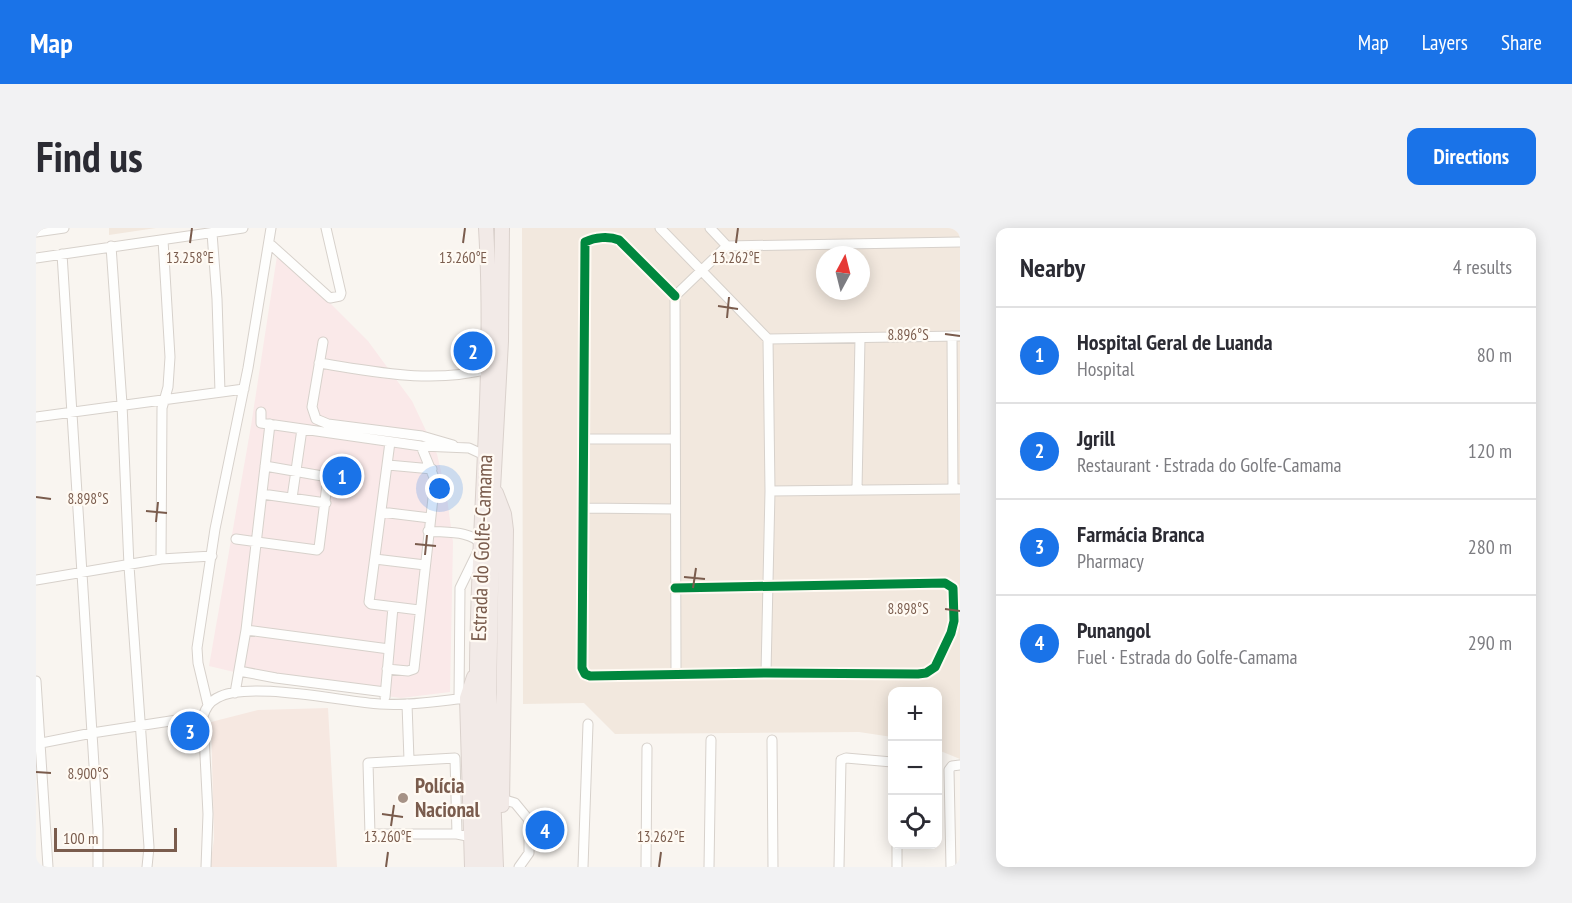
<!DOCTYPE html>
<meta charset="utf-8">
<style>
body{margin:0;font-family:"PT Sans Narrow",sans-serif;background:#f2f2f3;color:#2b2b33}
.controls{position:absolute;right:18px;bottom:18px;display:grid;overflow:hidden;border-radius:12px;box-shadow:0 3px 15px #0003}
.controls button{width:54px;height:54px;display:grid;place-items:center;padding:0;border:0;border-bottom:2px solid #e1e1e2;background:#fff;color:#2b2b33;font:30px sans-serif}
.compass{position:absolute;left:780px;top:18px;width:54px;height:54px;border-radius:50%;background:#fff;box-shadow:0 3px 15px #0003;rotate:7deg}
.scale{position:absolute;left:18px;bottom:15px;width:123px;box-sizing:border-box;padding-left:6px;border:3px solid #7a5c4d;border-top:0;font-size:16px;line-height:21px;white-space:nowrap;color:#7a5c4d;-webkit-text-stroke:4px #fffaf3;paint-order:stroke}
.you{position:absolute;left:404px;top:261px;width:21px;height:21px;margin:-15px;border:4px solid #fff;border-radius:50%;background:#1a73e8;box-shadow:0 0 0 9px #1a73e833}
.badge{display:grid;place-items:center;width:39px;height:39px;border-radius:50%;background:#1a73e8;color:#fff;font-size:20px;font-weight:700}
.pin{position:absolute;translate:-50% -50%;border:3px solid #fff;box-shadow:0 2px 6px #0006}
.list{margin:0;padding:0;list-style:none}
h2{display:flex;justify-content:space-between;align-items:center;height:78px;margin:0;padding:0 24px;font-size:26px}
h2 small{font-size:20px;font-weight:400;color:#7c7c81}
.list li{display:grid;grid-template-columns:39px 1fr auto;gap:18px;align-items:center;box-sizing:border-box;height:96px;padding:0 24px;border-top:2px solid #e1e1e2}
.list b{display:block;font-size:22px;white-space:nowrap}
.list p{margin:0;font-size:20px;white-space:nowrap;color:#7c7c81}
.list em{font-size:20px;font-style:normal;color:#7c7c81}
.icon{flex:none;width:33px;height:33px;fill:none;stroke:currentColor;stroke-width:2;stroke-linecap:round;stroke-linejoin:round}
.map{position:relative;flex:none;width:924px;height:639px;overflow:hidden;border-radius:12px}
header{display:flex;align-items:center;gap:36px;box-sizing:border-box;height:84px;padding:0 30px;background:#1a73e8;color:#fff}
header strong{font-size:28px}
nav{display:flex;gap:33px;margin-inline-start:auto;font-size:21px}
.intro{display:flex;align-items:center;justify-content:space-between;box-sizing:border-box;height:144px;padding:0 36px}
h1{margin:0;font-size:42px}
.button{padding:15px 27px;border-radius:12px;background:#1a73e8;color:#fff;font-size:21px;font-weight:700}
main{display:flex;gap:36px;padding:0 36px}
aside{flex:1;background:#fff;border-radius:12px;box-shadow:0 3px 15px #0003}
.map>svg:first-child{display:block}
.residential{fill:#f2e8de;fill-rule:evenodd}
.commercial{fill:#f6e8e1}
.medical{fill:#fae9e9}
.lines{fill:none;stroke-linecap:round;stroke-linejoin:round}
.minor-casing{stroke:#d7d1cb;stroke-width:11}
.highway-casing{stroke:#dad1cc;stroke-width:16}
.minor{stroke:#fefefd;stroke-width:9}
.highway{stroke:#f2eae7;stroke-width:14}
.cycleway-casing{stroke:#fffaf3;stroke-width:13}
.cycleway{stroke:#00873e;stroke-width:9}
.ticks{fill:none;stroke:#7a5c4d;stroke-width:2}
.poi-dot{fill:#a69286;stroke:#fffaf3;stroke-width:2}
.labels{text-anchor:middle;stroke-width:4.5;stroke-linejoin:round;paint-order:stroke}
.street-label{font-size:21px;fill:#7a5c4d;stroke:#fffaf3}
.poi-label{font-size:21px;font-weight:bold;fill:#7a5c4d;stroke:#fffaf3;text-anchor:start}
.ticks-label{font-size:15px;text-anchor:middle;fill:#7a5c4d;stroke:#fffaf3;stroke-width:4.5;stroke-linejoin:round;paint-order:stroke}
</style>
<header>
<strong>Map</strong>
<nav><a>Map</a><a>Layers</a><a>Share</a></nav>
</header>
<div class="intro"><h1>Find us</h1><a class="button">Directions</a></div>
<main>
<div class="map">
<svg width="924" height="639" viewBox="0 0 924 639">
<rect width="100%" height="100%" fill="#f9f5f0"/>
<!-- residential -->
<path class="residential" d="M73,0H120L73,7Z
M486,0H924V531L902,522V464H856V509L823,504L579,506L548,475L487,476ZM789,27H825V63H789Z"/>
<!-- commercial -->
<path class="commercial" d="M292,480L301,639H174L178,611L175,494L222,482Z"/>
<!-- medical -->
<path class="medical" d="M241,28H247L332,113L376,173L401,226L411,270L417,314L414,464L365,470L236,453L173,438L215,198Z"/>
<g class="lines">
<!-- minor casing -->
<g class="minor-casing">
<path id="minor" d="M624,0L732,111L924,108
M674,0L691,18L924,14
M0,4L28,0
M176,5L181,71L184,164
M233,15L294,70L304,68L305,65L290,0
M75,18L86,176L93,338L113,619L111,639
M26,26L62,601V639
M0,30L207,0
M916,108L917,261
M287,114L276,179L280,191L292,196L386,208L417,217
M283,135C341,144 395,156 453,141
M225,184V195L385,218L433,220L446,226L449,232
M0,189L208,161
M234,196L210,402L353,421
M547,211H638
M354,214L333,374L335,376L383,382
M352,237L396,241
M821,261L824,110
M734,263L924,261
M226,266L290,275
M256,270L266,201
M547,280L639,281
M345,284L394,290
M392,303C407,305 437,302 445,317L424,360L423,471
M200,311L281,322L283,320L292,249L229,238
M125,331L126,180L132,159L134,129L127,12
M339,331L389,337
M0,352L125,331L176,328
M639,360L909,355L917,360L918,393L915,405L899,439L890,445L882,446L730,445L554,448L549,446L546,440L549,14C559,9 573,8 583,12L639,68
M351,441L372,443L378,441L399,252L385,218
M203,443L240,450L349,464
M730,445L734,263L732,111
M640,446L639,68L691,18
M0,453L12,639
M199,465L210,402
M349,469L357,379
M371,476L373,532
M172,477L162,435L161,420L179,301L212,140L235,0
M736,512L737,639
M0,516L56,505L167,488
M466,571L479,575L493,592V625L483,639
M421,606L419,530L332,535L334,606H421L436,609
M170,639L172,586L167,488C170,480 173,474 181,470C211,452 308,474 344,476C373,478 403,473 431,470
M547,639L552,496
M610,639L611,520
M673,639L675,512
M803,639L805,532L810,530L856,534
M861,639V616
M915,639L913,542L916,538L924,537"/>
</g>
<!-- highway casing -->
<g class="highway-casing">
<path id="highway" d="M460,265L468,286L470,302L466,577
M436,639L431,470L438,449
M449,639C448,573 441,506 441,440C442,293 459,147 450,0
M460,639L453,465L457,261L465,113L466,0"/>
</g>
<!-- minor -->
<use href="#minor" class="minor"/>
<!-- highway -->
<use href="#highway" class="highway"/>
<!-- cycleway casing -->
<g class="cycleway-casing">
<path id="cycleway" d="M639,360L909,355L917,360L918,393L915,405L899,439L890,445L882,446L730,445L554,448L549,446L546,440L549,14C559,9 573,8 583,12L639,68"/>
</g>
<!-- cycleway -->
<use href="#cycleway" class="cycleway"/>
</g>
<!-- ticks -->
<path class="ticks" d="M154,15L156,0M427,15L429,0M700,15L702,0M682,78L702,81M691,90L693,69M909,106L924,108M0,269L15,271M110,283L131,285M120,294L122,274M379,316L400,318M389,327L391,307M648,349L669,351M657,360L660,340M909,381L924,383M0,544L15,545M346,586L367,589M355,598L358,577M350,639L352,624M623,639L625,624"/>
<!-- markers -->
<circle class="poi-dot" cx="367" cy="570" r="6"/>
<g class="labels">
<!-- street labels -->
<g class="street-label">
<text transform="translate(446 320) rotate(-88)" y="7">Estrada do Golfe-Camama</text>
</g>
<!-- poi labels -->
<g class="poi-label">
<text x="379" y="565">Polícia<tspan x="379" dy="24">Nacional</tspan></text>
</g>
</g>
<g class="ticks-label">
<text x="154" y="35">13.258°E</text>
<text x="427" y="35">13.260°E</text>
<text x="700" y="35">13.262°E</text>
<text x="872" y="112">8.896°S</text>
<text x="52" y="276">8.898°S</text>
<text x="872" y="386">8.898°S</text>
<text x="52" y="551">8.900°S</text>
<text x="352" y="614">13.260°E</text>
<text x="625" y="614">13.262°E</text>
</g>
</svg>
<div class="controls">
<button>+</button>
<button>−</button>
<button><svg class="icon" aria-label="locate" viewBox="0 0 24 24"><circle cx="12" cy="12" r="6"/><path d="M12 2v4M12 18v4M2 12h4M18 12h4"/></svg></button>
</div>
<svg class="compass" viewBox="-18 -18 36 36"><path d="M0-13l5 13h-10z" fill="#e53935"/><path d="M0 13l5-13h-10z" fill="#7c7c81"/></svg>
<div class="scale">100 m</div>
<div class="you"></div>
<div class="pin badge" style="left:306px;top:248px">1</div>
<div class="pin badge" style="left:437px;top:123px">2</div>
<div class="pin badge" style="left:154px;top:503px">3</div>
<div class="pin badge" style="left:509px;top:602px">4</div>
</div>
<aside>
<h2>Nearby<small>4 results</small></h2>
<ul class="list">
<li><span class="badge">1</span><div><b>Hospital Geral de Luanda</b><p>Hospital</p></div><em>80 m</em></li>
<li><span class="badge">2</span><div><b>Jgrill</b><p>Restaurant · Estrada do Golfe-Camama</p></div><em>120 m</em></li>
<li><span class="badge">3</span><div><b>Farmácia Branca</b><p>Pharmacy</p></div><em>280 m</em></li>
<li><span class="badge">4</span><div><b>Punangol</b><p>Fuel · Estrada do Golfe-Camama</p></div><em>290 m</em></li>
</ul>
</aside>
</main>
